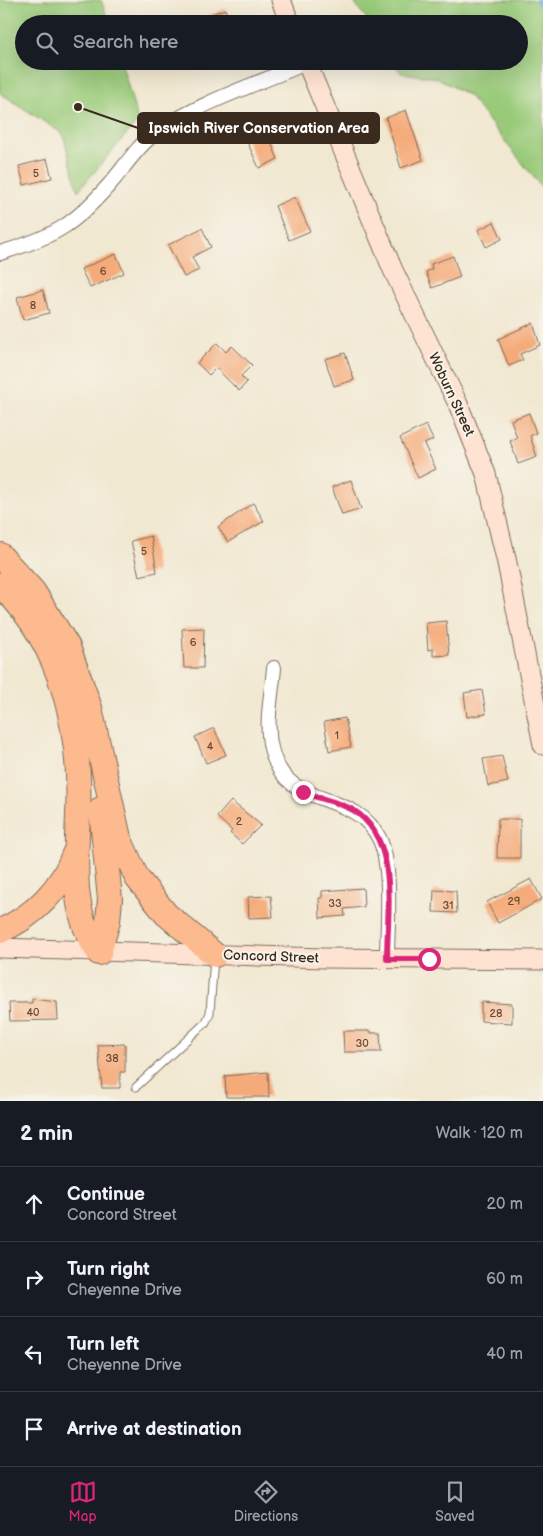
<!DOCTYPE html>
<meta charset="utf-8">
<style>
body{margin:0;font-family:"Balsamiq Sans",sans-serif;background:#20242c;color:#f1f3f6}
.stop{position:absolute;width:15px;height:15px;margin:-11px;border:4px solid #db2777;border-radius:50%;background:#fff}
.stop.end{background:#db2777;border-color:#fff;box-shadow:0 1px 5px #0008}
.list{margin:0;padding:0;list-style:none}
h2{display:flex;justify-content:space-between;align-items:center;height:65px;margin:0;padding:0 20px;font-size:21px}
h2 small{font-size:16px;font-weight:400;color:#9ea1a6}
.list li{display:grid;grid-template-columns:32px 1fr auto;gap:15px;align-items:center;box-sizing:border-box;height:75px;padding:0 20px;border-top:1px solid #363941}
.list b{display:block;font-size:19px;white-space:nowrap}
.list p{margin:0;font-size:16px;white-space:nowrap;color:#9ea1a6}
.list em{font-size:16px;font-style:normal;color:#9ea1a6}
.icon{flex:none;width:28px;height:28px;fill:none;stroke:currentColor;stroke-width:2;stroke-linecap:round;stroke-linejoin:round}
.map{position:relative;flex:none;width:543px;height:1101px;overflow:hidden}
.search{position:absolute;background:#171b24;box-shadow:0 5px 20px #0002;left:15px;right:15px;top:15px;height:55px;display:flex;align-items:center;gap:12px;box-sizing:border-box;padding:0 18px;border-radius:28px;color:#9ea1a6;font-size:19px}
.sheet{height:365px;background:#171b24}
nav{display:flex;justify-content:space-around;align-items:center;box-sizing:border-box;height:70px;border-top:1px solid #363941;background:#171b24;font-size:14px;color:#9ea1a6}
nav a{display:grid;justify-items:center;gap:2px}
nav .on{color:#db2777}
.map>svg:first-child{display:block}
.green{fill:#99ca79;stroke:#6a7a4c}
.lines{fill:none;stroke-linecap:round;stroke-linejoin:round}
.stream{stroke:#67a7da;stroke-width:4.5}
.building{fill:#f5aa79}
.lane-casing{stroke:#7b6c5d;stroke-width:9}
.street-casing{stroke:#7b6c5d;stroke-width:16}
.secondary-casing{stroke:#7b6c5d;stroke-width:21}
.highway-casing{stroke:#7b6c5d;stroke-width:26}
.lane{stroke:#fff;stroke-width:7}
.street{stroke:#fff;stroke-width:14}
.secondary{stroke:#fee3d2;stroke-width:19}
.highway{stroke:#fcba8e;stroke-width:24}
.route{stroke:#db2777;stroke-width:6}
.labels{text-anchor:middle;stroke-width:4;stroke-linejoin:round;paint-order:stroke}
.number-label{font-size:11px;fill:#6a4a35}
.street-label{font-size:14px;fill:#3b2a1e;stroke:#f7f3e8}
.leader{fill:none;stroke:#3b2a1e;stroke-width:2}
.callout-dot{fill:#3b2a1e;stroke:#f7f3e8;stroke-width:2}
.callout{fill:#3b2a1e;stroke:#3b2a1e;stroke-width:2}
.callout-label{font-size:15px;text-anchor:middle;font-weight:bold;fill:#fff}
</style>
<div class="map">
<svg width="543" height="1101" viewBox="0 0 543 1101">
<rect width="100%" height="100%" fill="#f7f3e8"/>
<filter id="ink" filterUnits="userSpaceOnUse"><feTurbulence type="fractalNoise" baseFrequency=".02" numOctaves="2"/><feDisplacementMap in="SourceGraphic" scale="10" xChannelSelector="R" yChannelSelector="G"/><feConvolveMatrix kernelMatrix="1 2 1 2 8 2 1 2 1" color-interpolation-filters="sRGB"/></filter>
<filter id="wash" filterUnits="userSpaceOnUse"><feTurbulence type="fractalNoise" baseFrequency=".0096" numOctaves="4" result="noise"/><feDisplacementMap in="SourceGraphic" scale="20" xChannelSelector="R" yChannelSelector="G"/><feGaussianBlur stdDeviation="1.12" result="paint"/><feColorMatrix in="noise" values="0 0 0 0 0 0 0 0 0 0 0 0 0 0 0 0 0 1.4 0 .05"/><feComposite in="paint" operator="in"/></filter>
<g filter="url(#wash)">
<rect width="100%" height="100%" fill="#f1e8d1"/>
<!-- green -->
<path class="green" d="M0,0H101L110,24H24V61H121L138,121L78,191L63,134L0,93Z
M352,0H543V189L469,96L438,78L401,73L392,61H519V24H371Z"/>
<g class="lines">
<!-- stream -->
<path class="stream" d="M537,0L543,8"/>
</g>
<g id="blocks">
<!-- building -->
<path class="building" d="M225,9L231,24H189L188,23Z
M406,110L423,160L401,168L386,118Z
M264,126L278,159L259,168L244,135Z
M47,159L52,178L24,185L19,166Z
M295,197L310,231L289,240L275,206Z
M494,222L502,239L486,247L478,230Z
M202,228L211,247L192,257L199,270L184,277L168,245Z
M116,254L124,273L90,288L81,269Z
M453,256L460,277L432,288L426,272L432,269L431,264Z
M43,290L49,313L23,320L17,297Z
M533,323L540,345L520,354L523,360L509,366L498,339Z
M217,343L226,352L232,346L252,365L241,376L247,382L239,391L216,368L209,375L197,363Z
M345,353L354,380L334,386L325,359Z
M529,413L536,433L530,436L537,457L518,464L510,441L517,438L511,420Z
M426,425L433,440L424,444L436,469L418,478L400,438Z
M351,480L361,509L342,515L332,487Z
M253,503L264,521L228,542L218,527Z
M151,536L157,572L139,576L131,541Z
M446,621L449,655L433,656V649L428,650L426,623Z
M204,628L203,668H184L182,629Z
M482,690L486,714L467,717L464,693Z
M345,718L351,747L329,751L324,722Z
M214,728L226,755L206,763L195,737Z
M502,756L508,782L488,786L483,759Z
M231,801L261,825L242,844L230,833L232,831L217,817Z
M498,819H520V858H497Z
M531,879L542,899L498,923L487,902Z
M363,888L364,907L344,909L345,916L320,918L319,898H322V891Z
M434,890L456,891L457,913L433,912Z
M271,896L273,917L249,918L248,897Z
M32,999L57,1002L58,1020L10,1021L9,1003H32Z
M481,1002L512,1004V1023L481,1021Z
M343,1031H371V1033H380L381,1052H344Z
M125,1044V1072H120V1088H102L98,1045Z
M268,1072L269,1097H226L225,1076Z"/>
</g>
</g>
<g filter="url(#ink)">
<use href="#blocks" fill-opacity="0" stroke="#7b6c5d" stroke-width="1"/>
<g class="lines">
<!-- lane casing -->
<g class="lane-casing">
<path id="lane" d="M136,1087L206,1022L210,1013L214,957"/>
</g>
<!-- street casing -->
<g class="street-casing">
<path id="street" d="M0,253C57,236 76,224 115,178C127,163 139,145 155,133C200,102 257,84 306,63
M274,668C272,693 265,723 271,748C285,812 353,787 379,838C393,866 387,926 387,959"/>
</g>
<!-- secondary casing -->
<g class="secondary-casing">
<path id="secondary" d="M281,0L290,24
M306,61L393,270L458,404L486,474L507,563L543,745
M0,948L324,958L543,960"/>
</g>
<!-- highway casing -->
<g class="highway-casing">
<path id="highway" d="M0,555L33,591L68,647L90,708L119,838L137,878L166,914L215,955
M0,585C63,644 82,733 78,816C76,864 70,912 99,953
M0,931C33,917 62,888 74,854
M99,953L108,921L110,899L101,809"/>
</g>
<!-- lane -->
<use href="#lane" class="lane"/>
<!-- street -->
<use href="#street" class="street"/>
<!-- secondary -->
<use href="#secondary" class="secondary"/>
<!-- highway -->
<use href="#highway" class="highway"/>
</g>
</g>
<g class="lines" filter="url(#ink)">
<!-- route -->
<path class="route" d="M303,792C319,799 337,801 353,810C400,839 387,911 387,959H429"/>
</g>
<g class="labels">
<!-- number labels -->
<g class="number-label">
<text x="36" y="177">5</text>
<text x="103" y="275">6</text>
<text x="33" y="309">8</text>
<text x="144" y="555">5</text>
<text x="193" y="646">6</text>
<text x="337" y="739">1</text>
<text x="210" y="750">4</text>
<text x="239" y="825">2</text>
<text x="514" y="905">29</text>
<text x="335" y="907">33</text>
<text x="448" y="909">31</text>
<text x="33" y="1016">40</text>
<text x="496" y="1017">28</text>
<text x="362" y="1047">30</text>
<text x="112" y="1062">38</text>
</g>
<!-- street labels -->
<g class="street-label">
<text transform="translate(452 394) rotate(65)" y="5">Woburn Street</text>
<text transform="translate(271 956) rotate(2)" y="5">Concord Street</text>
</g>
</g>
<!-- callouts -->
<path class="leader" d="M78 107L138 128"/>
<circle class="callout-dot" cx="78" cy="107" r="5"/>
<rect class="callout" x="138" y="113" width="241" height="30" rx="5"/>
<g class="callout-label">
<text x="259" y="133">Ipswich River Conservation Area</text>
</g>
</svg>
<div class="stop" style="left:429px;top:959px"></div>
<div class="stop end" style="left:303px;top:792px"></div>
<div class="search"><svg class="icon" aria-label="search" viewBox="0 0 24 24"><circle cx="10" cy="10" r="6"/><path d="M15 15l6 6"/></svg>Search here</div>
</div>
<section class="sheet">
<h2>2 min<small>Walk · 120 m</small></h2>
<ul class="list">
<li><svg class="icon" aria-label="ahead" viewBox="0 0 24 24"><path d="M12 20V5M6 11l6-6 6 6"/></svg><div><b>Continue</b><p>Concord Street</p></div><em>20 m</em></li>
<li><svg class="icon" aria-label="right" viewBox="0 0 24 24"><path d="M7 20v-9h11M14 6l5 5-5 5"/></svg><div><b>Turn right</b><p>Cheyenne Drive</p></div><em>60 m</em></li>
<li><svg class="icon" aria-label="left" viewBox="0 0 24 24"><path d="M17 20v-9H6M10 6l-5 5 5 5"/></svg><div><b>Turn left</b><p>Cheyenne Drive</p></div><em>40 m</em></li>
<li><svg class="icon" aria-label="arrive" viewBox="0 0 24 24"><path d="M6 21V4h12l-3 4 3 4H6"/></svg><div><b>Arrive at destination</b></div></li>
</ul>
</section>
<nav>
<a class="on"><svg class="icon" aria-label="map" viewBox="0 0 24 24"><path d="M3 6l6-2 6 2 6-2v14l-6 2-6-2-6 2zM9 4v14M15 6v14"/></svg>Map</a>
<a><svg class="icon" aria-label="directions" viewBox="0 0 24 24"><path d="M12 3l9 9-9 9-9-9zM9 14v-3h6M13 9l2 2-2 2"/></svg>Directions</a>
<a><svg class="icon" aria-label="saved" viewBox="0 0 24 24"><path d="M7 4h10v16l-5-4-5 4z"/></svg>Saved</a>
</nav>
